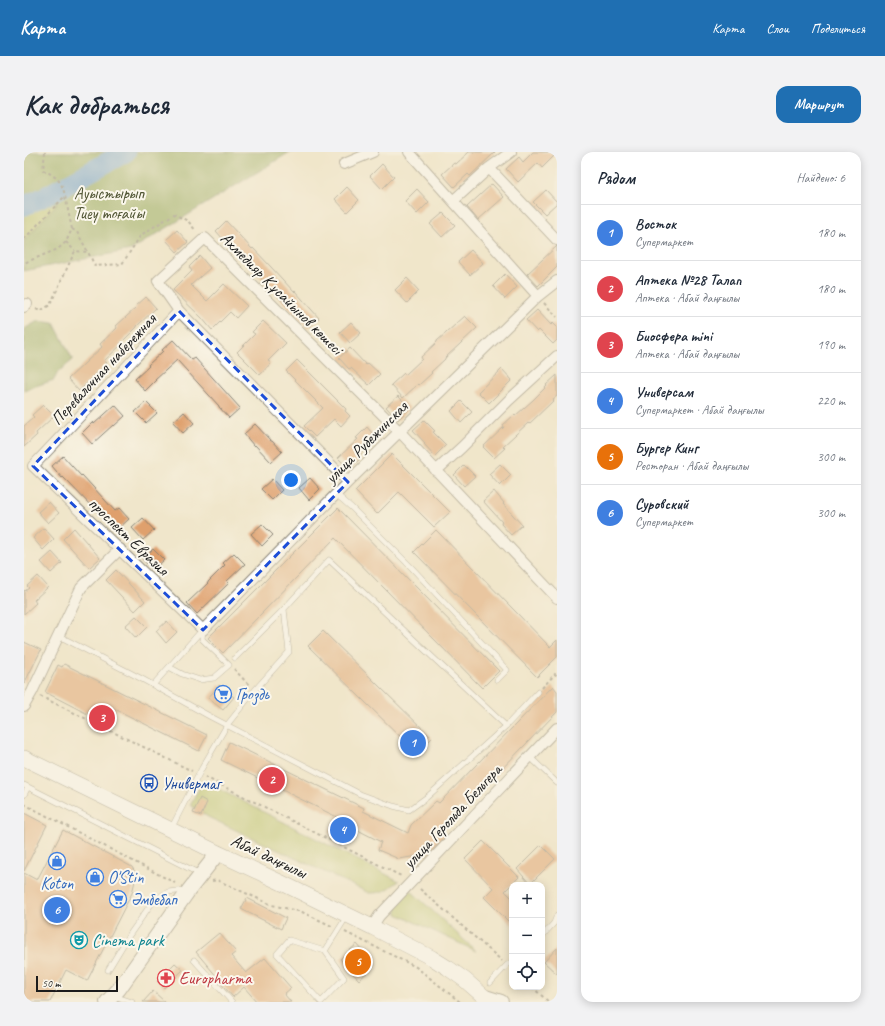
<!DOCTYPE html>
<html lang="ru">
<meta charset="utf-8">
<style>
body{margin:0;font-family:Caveat,sans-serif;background:#f2f2f3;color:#1f2937}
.controls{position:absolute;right:12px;bottom:12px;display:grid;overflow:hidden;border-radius:8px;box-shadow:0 2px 10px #0003}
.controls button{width:36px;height:36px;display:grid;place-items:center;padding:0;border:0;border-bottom:1px solid #e0e1e3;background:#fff;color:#1f2937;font:20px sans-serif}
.scale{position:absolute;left:12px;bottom:10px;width:82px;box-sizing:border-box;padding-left:4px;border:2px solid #1c1c1c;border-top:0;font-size:11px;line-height:14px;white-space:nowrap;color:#1c1c1c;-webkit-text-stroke:3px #fbf7ec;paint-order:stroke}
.you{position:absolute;left:267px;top:328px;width:14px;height:14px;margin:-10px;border:3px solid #fff;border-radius:50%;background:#1a73e8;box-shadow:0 0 0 6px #1a73e833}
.badge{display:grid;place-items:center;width:26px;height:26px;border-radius:50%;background:#1f6fb2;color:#fff;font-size:13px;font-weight:700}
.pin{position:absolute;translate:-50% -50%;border:2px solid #fff;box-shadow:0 1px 4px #0006}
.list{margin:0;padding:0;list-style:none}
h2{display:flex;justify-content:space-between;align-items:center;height:52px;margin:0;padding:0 16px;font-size:17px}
h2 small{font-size:13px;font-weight:400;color:#747a83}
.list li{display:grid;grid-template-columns:26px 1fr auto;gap:12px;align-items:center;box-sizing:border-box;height:56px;padding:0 16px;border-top:1px solid #e0e1e3}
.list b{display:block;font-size:15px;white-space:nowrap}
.list p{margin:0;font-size:13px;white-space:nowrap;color:#747a83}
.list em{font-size:13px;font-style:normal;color:#747a83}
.icon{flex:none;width:22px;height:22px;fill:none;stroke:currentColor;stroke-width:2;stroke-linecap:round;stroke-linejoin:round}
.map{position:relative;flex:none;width:533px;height:850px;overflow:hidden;border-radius:12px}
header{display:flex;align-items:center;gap:24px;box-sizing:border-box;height:56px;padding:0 20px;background:#1f6fb2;color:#fff}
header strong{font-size:19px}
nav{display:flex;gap:22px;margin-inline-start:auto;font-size:14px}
.intro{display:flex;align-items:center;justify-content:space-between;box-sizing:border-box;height:96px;padding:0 24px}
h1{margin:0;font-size:28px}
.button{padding:10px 18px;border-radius:12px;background:#1f6fb2;color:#fff;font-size:14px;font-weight:700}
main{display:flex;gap:24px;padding:0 24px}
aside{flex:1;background:#fff;border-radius:12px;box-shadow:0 2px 10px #0003}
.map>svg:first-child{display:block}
.green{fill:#b2c062;stroke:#676e3f}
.forest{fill:#8da658;stroke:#54613a}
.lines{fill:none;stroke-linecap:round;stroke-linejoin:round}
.river{stroke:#689fd6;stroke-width:20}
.building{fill:#dfa06d}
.lane-casing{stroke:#868174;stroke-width:6}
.street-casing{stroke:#868174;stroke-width:12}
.secondary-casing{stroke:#868174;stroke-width:16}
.primary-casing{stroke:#868174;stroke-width:16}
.path{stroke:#868174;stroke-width:2;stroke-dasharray:3 3;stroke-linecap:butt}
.lane{stroke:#fff;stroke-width:5}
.street{stroke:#fff;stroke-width:10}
.secondary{stroke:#fff;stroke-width:14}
.primary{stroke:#fff;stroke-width:15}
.marked{fill:none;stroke:#1d4ed8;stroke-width:3;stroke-dasharray:8 5;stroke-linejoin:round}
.labels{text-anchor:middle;stroke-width:4;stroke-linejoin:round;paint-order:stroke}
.park-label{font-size:17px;fill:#505534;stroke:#fbf7ec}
.street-label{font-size:17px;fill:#1c1c1c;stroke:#fbf7ec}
.shop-label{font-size:17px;fill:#366cbe;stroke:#fbf7ec;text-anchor:start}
.transit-label{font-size:17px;fill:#164399;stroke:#fbf7ec;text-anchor:start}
.culture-label{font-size:17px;fill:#0d838f;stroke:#fbf7ec;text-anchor:start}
.health-label{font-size:17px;fill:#be3a42;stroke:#fbf7ec;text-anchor:start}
</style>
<header>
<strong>Карта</strong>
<nav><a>Карта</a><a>Слои</a><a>Поделиться</a></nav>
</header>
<div class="intro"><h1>Как добраться</h1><a class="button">Маршрут</a></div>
<main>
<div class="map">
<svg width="533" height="850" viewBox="0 0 533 850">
<rect width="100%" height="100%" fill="#fbf7ec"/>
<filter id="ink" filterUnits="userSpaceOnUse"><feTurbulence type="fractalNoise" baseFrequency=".025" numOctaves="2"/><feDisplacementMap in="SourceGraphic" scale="8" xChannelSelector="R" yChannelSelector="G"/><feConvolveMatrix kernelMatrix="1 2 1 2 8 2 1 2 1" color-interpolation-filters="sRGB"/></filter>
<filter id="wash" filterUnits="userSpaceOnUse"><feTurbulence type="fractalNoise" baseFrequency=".012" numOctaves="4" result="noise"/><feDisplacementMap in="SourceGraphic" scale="16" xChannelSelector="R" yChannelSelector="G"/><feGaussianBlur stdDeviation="0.9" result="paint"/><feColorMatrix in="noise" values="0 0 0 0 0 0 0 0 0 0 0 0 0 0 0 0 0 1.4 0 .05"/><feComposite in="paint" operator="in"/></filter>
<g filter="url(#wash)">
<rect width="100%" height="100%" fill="#f0e6cb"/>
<!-- green -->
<path class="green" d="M22,44L34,52L0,89V54Z
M179,629L375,729C362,738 361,741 345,741L184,665L166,653Z
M386,738L452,799L373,762V754Z"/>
<!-- forest -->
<path class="forest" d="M0,0H269H266L107,98L0,119V89L33,52L22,44L0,54Z
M14,169L30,171L49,208L34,220L30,228L0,238V177Z"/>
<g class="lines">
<!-- river -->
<path class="river" d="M0,54L22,44L102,0"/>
</g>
<g id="blocks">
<!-- building -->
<path class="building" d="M445,0H471L446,24L444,22L430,35L418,22L430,11L432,12Z
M509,0H526L530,4L518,16L514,11L494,30L482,17L495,5L499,10Z
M358,12L370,25L358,37L346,24Z
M468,32L480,45L454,68L443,55Z
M323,35L335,48L323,60L311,47Z
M393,37L405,50L393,62L381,49Z
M522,38L533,50V51L521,62L509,50Z
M419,61L431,73L418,85L406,72Z
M202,69L228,97L229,96L247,115L270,140L271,139L295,166L284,176L216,104L215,105L192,79Z
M153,78L164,90L153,100L142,88Z
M533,94V115L514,134L503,122Z
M447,98L459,111L446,123L434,110Z
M176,104L186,116L167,133L183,149L200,132L223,154L212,166L206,160L188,178L178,166L149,138L168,119L165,115Z
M481,122L493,135L481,147L469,134Z
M383,126L395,139L383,151L371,138Z
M122,145L132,156L113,174V175L96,192L97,193L80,209L83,211L55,239L44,227L78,195L76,192L93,176L92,174L112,156L111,155Z
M513,158L527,173L529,171L533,175V188L529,192L515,178L513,180L502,168Z
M441,164L453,176L421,206V207L407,220L408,221L395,233L394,232L379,246L367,233L380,221L381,223L398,207L397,205L413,190V189Z
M239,169L262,191L244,209L247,211L236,223L213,200L231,182L228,180Z
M327,170L337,181L326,191L316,180Z
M149,188L168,208L171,206L216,256L205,266L195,255V254L153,208L131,228H132L121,239L111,227L125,214L124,213L139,199L138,198Z
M326,196L342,213L344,211L356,222L345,233L327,216L325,217L315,206Z
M273,208L322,257L321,259L326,264L317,274L310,267L291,285L280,274L299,256L262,219Z
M478,217L488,228L465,251L454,240Z
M533,223V244L529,247L530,248L505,272L504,271L479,294L481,296L470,306L459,295L480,275L479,273L490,263L491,264L509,248L523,234L522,233Z
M374,244L386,256L374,268L362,255Z
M437,249L448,260L437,271L427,259Z
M122,250L133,261L122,271L111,260Z
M19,253L30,264L12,281L13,283L0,295V274L10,265L8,263Z
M91,253L101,264L90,274L89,273L68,292L58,281L69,270L70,272Z
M160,260L170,271L159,281L149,270Z
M400,268L411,279L409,280L422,293L411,304L400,292L401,291L389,278Z
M231,272L247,289H248L258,300L247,310L231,293L230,294L220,282Z
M343,275L353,287L334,305L336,307L325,317L314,306L334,287L332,286Z
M368,302L426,360L410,375L375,340L353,362L331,339Z
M39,304L57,324L58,323L91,359L95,356L105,367L94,377L76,357L73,360L39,325L38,326L28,314Z
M476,312L487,323L476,334L465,322Z
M440,313L451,324L440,334L430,323Z
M286,326L296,337L285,348L275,336Z
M248,327L258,338L248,348L237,337Z
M470,339L480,351L479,352L498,373L487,383L477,372L478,370L459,349Z
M25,350L35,361L24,371L14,360Z
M314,356L475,519L458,536L311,386L199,501L184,486Z
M119,366L130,378L119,388L108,376Z
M238,372L249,383L238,394L227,382Z
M20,376L30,387L19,398L9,386Z
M50,376L76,406L65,416L39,387Z
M412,378L526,495L533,488V505L513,525L390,400Z
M129,397L140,408L129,418L118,407Z
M28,400L38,411L27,421L17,410Z
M210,401L221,412L203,429L205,431L173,462L163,451L184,431V430L201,413L199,411Z
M92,418L121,449L111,459L82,428Z
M14,424L24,435L10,448L12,451L0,462V438L1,439L5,436L3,434Z
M112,464L123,475L112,486L101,474Z
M143,469L153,480L142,491L132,479Z
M299,479L408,586L393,601L284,494Z
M0,490L17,498L0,532Z
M40,512L183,583L175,599L91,557L83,572L21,540L34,513L38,515Z
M195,533L210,545L199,558L184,546Z
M529,534L533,539V560L439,657L437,654L415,676L422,684L405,702L375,707L354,698L357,690L330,676L323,691L304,681L313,665L197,608L205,590L340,656L339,659L384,681L387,673L412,649L415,651Z
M176,646L183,650L177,664L169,661Z
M0,661L23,673L0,719Z
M39,678L108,715L111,720V729L108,741L63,829L42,818L26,850H0V721L13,728Z
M459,689L495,725L481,739L488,746V773L460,745L469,736L441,707Z
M517,693L531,707L506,732L493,717Z
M223,746L262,766L257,777L217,757Z
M195,781L212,800L207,804L222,821L241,806L267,836L260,842L267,850H233L220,835L209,845L193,827L194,826L172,800Z
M333,792L351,813L335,828L316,807Z
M533,796V822L520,810Z
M151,811L159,818L140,836L133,829Z
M129,839L141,850H119Z"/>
</g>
</g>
<g filter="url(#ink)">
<use href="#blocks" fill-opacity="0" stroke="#868174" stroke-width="1"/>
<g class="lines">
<!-- lane casing -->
<g class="lane-casing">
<path id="lane" d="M312,342L328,356L388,416L483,518L473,528
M35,484L118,527L187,565L336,642L369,654L385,658L403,645L482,574L514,540
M211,506L260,457
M145,515L158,522L176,528L190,526L205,513L178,487L179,478
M129,533L178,478
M506,605L533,631
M0,633L176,722
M0,643L4,635
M147,677L178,616L203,573L231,538L265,500L260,457L305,408L482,574
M518,784L530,771L533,763
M265,788L301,799L320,826L297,850L253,802Z
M301,799L323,764
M170,808L208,850
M84,818L104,785L130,748L144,740L162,738
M466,831L483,813L488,810
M90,844L108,850"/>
</g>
<!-- street casing -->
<g class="street-casing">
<path id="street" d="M385,0L514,144
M320,12L349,0
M465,16L533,88
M429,49L465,16L487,0
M0,155L3,152
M155,159L9,314L179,478L324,330L514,144L533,129
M412,319L438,295L485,248L533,204
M324,330L155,159L134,129L181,86L375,279L533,446
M0,554L8,540L57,436L96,397
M348,775L355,764L533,576"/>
</g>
<!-- secondary casing -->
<g class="secondary-casing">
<path id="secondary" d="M461,845L477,850
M83,850L95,837L165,738L194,701"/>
</g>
<!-- primary casing -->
<g class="primary-casing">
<path id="primary" d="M0,606L194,701L258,731L348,775L408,806L424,816L441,828L466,850"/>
</g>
<!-- path -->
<path class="path" d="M21,0L19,18C32,24 38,29 41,44
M48,77L53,80L64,100
M0,87L41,44L48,77L42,90L34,97L0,111
M42,90L51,99
M520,151L533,165
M12,157L16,159L26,153L51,99L64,100L71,114L98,112L117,83L150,62L164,69L172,79
M210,517L225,533
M518,536L531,522L533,524
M16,544L168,619
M181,625L379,725
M0,652L151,731
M188,729L193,728L248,753L278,760L308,774
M396,737L478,809
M321,780L392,815L436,850
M508,835L525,850"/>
<!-- lane -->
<use href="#lane" class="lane"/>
<!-- street -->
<use href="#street" class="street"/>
<!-- secondary -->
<use href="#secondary" class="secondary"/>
<!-- primary -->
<use href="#primary" class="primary"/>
</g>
</g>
<!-- marked area -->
<path d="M0 0H533V850H0ZM155,159L324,330L179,478L9,314Z" fill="#f0e6cb" fill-opacity=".55" fill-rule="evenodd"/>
<path class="marked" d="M155,159L324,330L179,478L9,314Z"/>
<!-- icons -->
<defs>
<g id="supermarket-ring" transform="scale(0.9)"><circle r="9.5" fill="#fbf7ec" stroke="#3f7fe0" stroke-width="1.5"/><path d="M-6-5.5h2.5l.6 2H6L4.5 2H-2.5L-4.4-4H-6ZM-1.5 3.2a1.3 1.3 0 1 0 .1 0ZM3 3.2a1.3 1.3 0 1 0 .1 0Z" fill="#3f7fe0"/></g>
<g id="bus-ring" transform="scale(0.9)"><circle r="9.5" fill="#fbf7ec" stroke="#1a4fb4" stroke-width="1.5"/><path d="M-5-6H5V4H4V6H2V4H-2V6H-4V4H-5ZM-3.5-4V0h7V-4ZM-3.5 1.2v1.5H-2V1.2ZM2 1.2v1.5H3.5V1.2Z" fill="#1a4fb4"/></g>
<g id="shop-ring" transform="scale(0.9)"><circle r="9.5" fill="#fbf7ec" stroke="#3f7fe0" stroke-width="1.5"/><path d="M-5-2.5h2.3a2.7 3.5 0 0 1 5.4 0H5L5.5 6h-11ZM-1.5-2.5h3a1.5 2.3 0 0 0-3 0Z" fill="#3f7fe0"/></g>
<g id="theatre-ring" transform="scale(0.9)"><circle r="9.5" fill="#fbf7ec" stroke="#0f9aa8" stroke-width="1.5"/><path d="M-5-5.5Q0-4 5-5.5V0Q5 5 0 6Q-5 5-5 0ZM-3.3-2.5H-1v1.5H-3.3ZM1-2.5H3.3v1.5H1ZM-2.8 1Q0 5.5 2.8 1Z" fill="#0f9aa8"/></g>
<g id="pharmacy-ring" transform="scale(0.9)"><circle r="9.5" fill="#fbf7ec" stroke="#e0444e" stroke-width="1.5"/><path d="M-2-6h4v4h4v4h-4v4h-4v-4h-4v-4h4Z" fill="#e0444e"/></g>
</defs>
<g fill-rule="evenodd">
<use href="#supermarket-ring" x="199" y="542"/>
<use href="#bus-ring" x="125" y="631"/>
<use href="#shop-ring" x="33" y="709"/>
<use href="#shop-ring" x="71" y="725"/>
<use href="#supermarket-ring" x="94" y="747"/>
<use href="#theatre-ring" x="55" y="788"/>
<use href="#pharmacy-ring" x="142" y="826"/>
</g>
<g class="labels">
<!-- park labels -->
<g class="park-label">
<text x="85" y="47">Ауыстырып<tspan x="85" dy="20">Тиеу тоғайы</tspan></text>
</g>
<!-- street labels -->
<g class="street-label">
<text transform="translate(258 141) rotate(45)" y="6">Ахмедияр Құсайынов көшесі</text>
<text transform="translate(79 217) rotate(-47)" y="6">Перевалочная набережная</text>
<text transform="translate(342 290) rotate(-45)" y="6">улица Рубежинская</text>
<text transform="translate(105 384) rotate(44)" y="6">проспект Евразия</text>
<text transform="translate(428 664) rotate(-47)" y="6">улица Герольда Бельгера</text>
<text transform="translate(245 704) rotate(25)" y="6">Абай даңғылы</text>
</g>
<!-- shop labels -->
<g class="shop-label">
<text x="212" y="548">Гроздь</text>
<text x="84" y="731">O'Stin</text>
<text x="33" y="737" text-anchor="middle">Koton</text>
<text x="107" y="753">Әмбебап</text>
</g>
<!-- transit labels -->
<g class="transit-label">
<text x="138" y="637">Универмаг</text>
</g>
<!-- culture labels -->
<g class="culture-label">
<text x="68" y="794">Cinema park</text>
</g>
<!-- health labels -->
<g class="health-label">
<text x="155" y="832">Europharma</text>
</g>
</g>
</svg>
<div class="controls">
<button>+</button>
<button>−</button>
<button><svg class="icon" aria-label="locate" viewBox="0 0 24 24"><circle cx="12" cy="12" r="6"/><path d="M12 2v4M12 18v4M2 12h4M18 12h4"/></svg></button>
</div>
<div class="scale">50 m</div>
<div class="you"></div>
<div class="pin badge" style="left:389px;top:591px;background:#3f7fe0">1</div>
<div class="pin badge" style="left:248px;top:628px;background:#e0444e">2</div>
<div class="pin badge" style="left:78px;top:566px;background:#e0444e">3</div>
<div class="pin badge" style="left:319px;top:678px;background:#3f7fe0">4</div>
<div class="pin badge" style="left:334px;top:810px;background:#e8710a">5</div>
<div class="pin badge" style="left:33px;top:758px;background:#3f7fe0">6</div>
</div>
<aside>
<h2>Рядом<small>Найдено: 6</small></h2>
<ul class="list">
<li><span class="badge" style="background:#3f7fe0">1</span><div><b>Восток</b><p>Супермаркет</p></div><em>180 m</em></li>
<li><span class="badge" style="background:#e0444e">2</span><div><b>Аптека №28 Талап</b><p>Аптека · Абай даңғылы</p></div><em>180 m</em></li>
<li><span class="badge" style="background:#e0444e">3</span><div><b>Биосфера mini</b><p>Аптека · Абай даңғылы</p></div><em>190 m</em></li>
<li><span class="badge" style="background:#3f7fe0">4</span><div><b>Универсам</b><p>Супермаркет · Абай даңғылы</p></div><em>220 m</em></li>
<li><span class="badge" style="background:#e8710a">5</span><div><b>Бургер Кинг</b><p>Ресторан · Абай даңғылы</p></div><em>300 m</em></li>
<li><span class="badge" style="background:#3f7fe0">6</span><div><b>Суровский</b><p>Супермаркет</p></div><em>300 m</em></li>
</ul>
</aside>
</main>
